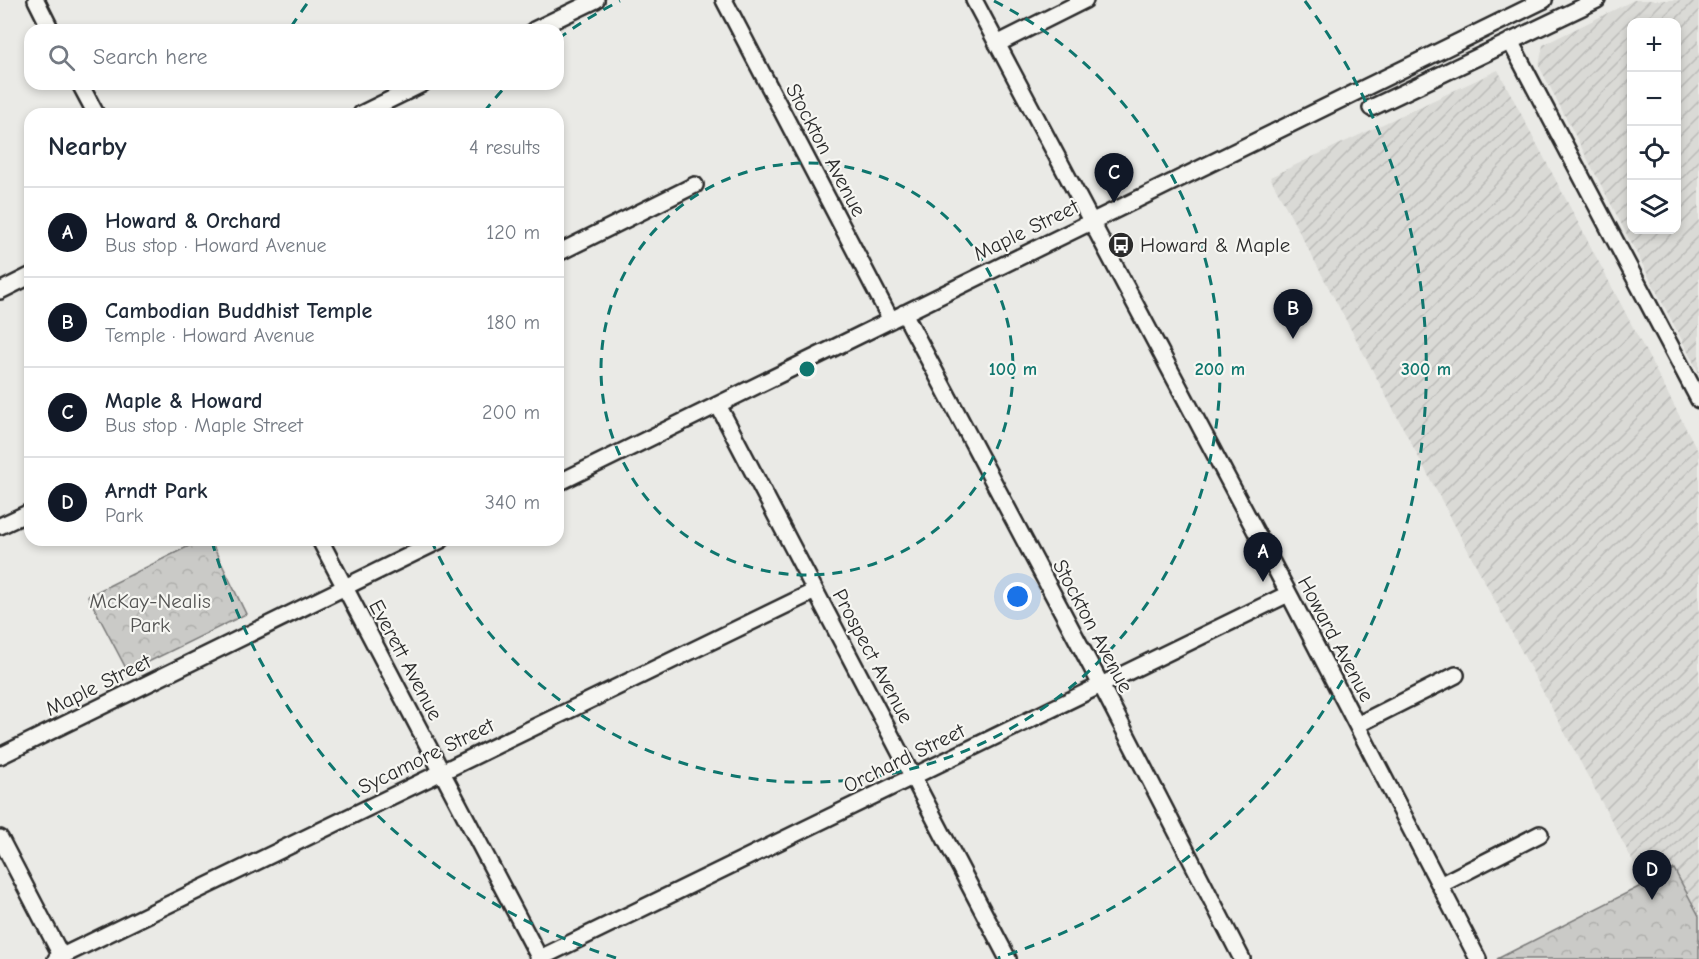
<!DOCTYPE html>
<meta charset="utf-8">
<style>
body{margin:0;font-family:"Comic Neue",sans-serif;background:#f2f2f3;color:#1f2937}
.controls{position:absolute;right:18px;top:18px;display:grid;overflow:hidden;border-radius:12px;box-shadow:0 3px 9px #0003}
.controls button{width:54px;height:54px;display:grid;place-items:center;padding:0;border:0;border-bottom:2px solid #e0e1e3;background:#fff;color:#1f2937;font:30px sans-serif}
.you{position:absolute;left:1018px;top:597px;width:21px;height:21px;margin:-15px;border:4px solid #fff;border-radius:50%;background:#1a73e8;box-shadow:0 0 0 9px #1a73e833}
.badge{display:grid;place-items:center;width:39px;height:39px;border-radius:50%;background:#111827;color:#fff;font-size:20px;font-weight:700}
.pin{position:absolute;translate:-50% -50px;filter:drop-shadow(0 2px 3px #0008)}
.pin::after{content:'';position:absolute;top:32px;width:21px;height:18px;background:inherit;clip-path:polygon(0 0,100% 0,50% 100%)}
.list{margin:0;padding:0;list-style:none}
h2{display:flex;justify-content:space-between;align-items:center;height:78px;margin:0;padding:0 24px;font-size:26px}
h2 small{font-size:20px;font-weight:400;color:#747a83}
.list li{display:grid;grid-template-columns:39px 1fr auto;gap:18px;align-items:center;box-sizing:border-box;height:90px;padding:0 24px;border-top:2px solid #e0e1e3}
.list b{display:block;font-size:22px;white-space:nowrap}
.list p{margin:0;font-size:20px;white-space:nowrap;color:#747a83}
.list em{font-size:20px;font-style:normal;color:#747a83}
.icon{flex:none;width:33px;height:33px;fill:none;stroke:currentColor;stroke-width:2;stroke-linecap:round;stroke-linejoin:round}
.map{position:relative;flex:none;width:1699px;height:959px;overflow:hidden}
.search{position:absolute;background:#fff;box-shadow:0 3px 9px #0003;left:24px;top:24px;width:540px;height:66px;display:flex;align-items:center;gap:15px;box-sizing:border-box;padding:0 21px;border-radius:18px;color:#747a83;font-size:22px}
.panel{position:absolute;background:#fff;box-shadow:0 3px 9px #0003;left:24px;top:108px;width:540px;height:438px;border-radius:18px}
.map>svg:first-child{display:block}
.industrial{fill:url(#industrial-furrows);fill-rule:evenodd}
.park{fill:url(#park-crowns);stroke:#7a7a79;stroke-width:1.5}
.lines{fill:none;stroke-linecap:round;stroke-linejoin:round}
.minor-casing{stroke:#2b2b2b;stroke-width:20}
.minor{stroke:#f6f6f2;stroke-width:15}
.ring{fill:none;stroke:#0f766e;stroke-width:3;stroke-dasharray:10 8}
.labels{text-anchor:middle;stroke-width:4.5;stroke-linejoin:round;paint-order:stroke}
.street-label{font-size:21px;fill:#2b2b2b;stroke:#f6f6f2}
.poi-label{font-size:21px;fill:#2b2b2b;stroke:#f6f6f2;text-anchor:start}
.park-label{font-size:21px;fill:#535352;stroke:#f6f6f2}
.centre{fill:#0f766e;stroke:#f6f6f2;stroke-width:3}
.ring-label{font-size:18px;text-anchor:middle;font-weight:bold;fill:#0f766e;stroke:#f6f6f2;stroke-width:4.5;stroke-linejoin:round;paint-order:stroke}
</style>
<div class="map">
<svg width="1699" height="959" viewBox="0 0 1699 959">
<defs>
<pattern id="industrial-furrows" width="10" height="10" patternUnits="userSpaceOnUse" patternTransform="scale(1.5)"><rect width="10" height="10" fill="#dadad6"/><path d="M-1 1l2-2M0 10L10 0M9 11l2-2" fill="none" stroke="#bbbbb8"/></pattern>
<pattern id="park-crowns" width="20" height="18" patternUnits="userSpaceOnUse" patternTransform="scale(1.5)"><rect width="20" height="18" fill="#cacac7"/><path d="M2 6a3 3 0 1 1 6 0M12 15a3 3 0 1 1 6 0" fill="none" stroke="#aeaeab"/></pattern>
</defs>
<rect width="100%" height="100%" fill="#eaeae6"/>
<filter id="ink" filterUnits="userSpaceOnUse"><feTurbulence type="fractalNoise" baseFrequency=".0167" numOctaves="2"/><feDisplacementMap in="SourceGraphic" scale="12" xChannelSelector="R" yChannelSelector="G"/><feConvolveMatrix kernelMatrix="1 2 1 2 8 2 1 2 1" color-interpolation-filters="sRGB"/></filter>
<g filter="url(#ink)">
<!-- industrial -->
<path class="industrial" d="M1634,0H1699V373L1539,66L1543,45ZM1632,22H1676V230H1632Z
M1498,70L1699,453V916L1674,869L1645,884L1270,177Z"/>
<!-- park -->
<path class="park" d="M201,540H210L246,614L128,672L88,596Z
M1674,869L1699,916V959H1497Z"/>
<g class="lines">
<!-- minor casing -->
<g class="minor-casing">
<path id="minor" d="M36,0L51,30
M724,0L891,320
M974,0L1292,600L1478,959
M534,30L596,0
M1510,41L1699,400
M997,44L1085,0
M80,84L96,114
M1371,108L1597,0
M361,114L422,84
M558,253L695,185
M0,291L30,276
M904,313L1101,685L1242,959
M718,405L1008,959
M558,483L1544,0
M0,526L30,512
M320,540L540,959
M1357,725L1456,675
M0,756L441,540
M0,838L63,959
M1440,885L1540,834
M56,959L815,591
M538,959L1288,594"/>
</g>
<!-- minor -->
<use href="#minor" class="minor"/>
</g>
</g>
<!-- distance rings -->
<g class="ring">
<circle cx="807" cy="369" r="206"/>
<path d="M484 112A413 413 0 0 1 507 85M558 39A413 413 0 0 1 620 1M994 1A413 413 0 1 1 431 540"/>
<path d="M616 958A619 619 0 0 1 213 545M291 27A619 619 0 0 1 309 1M1305 1A619 619 0 0 1 998 958"/>
</g>
<!-- icons -->
<defs>
<g id="bus-disc" transform="scale(1.35)"><circle r="9.5" fill="#2b2b2b" stroke="#f6f6f2"/><path d="M-5-6H5V4H4V6H2V4H-2V6H-4V4H-5ZM-3.5-4V0h7V-4ZM-3.5 1.2v1.5H-2V1.2ZM2 1.2v1.5H3.5V1.2Z" fill="#fff"/></g>
</defs>
<g fill-rule="evenodd">
<use href="#bus-disc" x="1121" y="245"/>
</g>
<g class="labels">
<!-- street labels -->
<g class="street-label">
<text transform="translate(826 150) rotate(62)" y="7">Stockton Avenue</text>
<text transform="translate(1026 230) rotate(-26)" y="7">Maple Street</text>
<text transform="translate(1093 626) rotate(62)" y="7">Stockton Avenue</text>
<text transform="translate(1336 639) rotate(62)" y="7">Howard Avenue</text>
<text transform="translate(873 656) rotate(62)" y="7">Prospect Avenue</text>
<text transform="translate(406 660) rotate(62)" y="7">Everett Avenue</text>
<text transform="translate(98 685) rotate(-26)" y="7">Maple Street</text>
<text transform="translate(426 756) rotate(-26)" y="7">Sycamore Street</text>
<text transform="translate(904 758) rotate(-26)" y="7">Orchard Street</text>
</g>
<!-- poi labels -->
<g class="poi-label">
<text x="1140" y="252">Howard &amp; Maple</text>
</g>
<!-- park labels -->
<g class="park-label">
<text x="150" y="608">McKay-Nealis<tspan x="150" dy="24">Park</tspan></text>
</g>
</g>
<circle cx="807" cy="369" r="9" class="centre"/>
<g class="ring-label">
<text x="1013" y="375">100 m</text>
<text x="1220" y="375">200 m</text>
<text x="1426" y="375">300 m</text>
</g>
</svg>
<div class="controls">
<button>+</button>
<button>−</button>
<button><svg class="icon" aria-label="locate" viewBox="0 0 24 24"><circle cx="12" cy="12" r="6"/><path d="M12 2v4M12 18v4M2 12h4M18 12h4"/></svg></button>
<button><svg class="icon" aria-label="layers" viewBox="0 0 24 24"><path d="M12 4l9 5-9 5-9-5zM3 14l9 5 9-5"/></svg></button>
</div>
<div class="you"></div>
<div class="pin badge" style="left:1263px;top:582px">A</div>
<div class="pin badge" style="left:1293px;top:339px">B</div>
<div class="pin badge" style="left:1114px;top:203px">C</div>
<div class="pin badge" style="left:1652px;top:900px">D</div>
<div class="search"><svg class="icon" aria-label="search" viewBox="0 0 24 24"><circle cx="10" cy="10" r="6"/><path d="M15 15l6 6"/></svg>Search here</div>
<section class="panel">
<h2>Nearby<small>4 results</small></h2>
<ul class="list">
<li><span class="badge">A</span><div><b>Howard &amp; Orchard</b><p>Bus stop · Howard Avenue</p></div><em>120 m</em></li>
<li><span class="badge">B</span><div><b>Cambodian Buddhist Temple</b><p>Temple · Howard Avenue</p></div><em>180 m</em></li>
<li><span class="badge">C</span><div><b>Maple &amp; Howard</b><p>Bus stop · Maple Street</p></div><em>200 m</em></li>
<li><span class="badge">D</span><div><b>Arndt Park</b><p>Park</p></div><em>340 m</em></li>
</ul>
</section>
</div>
